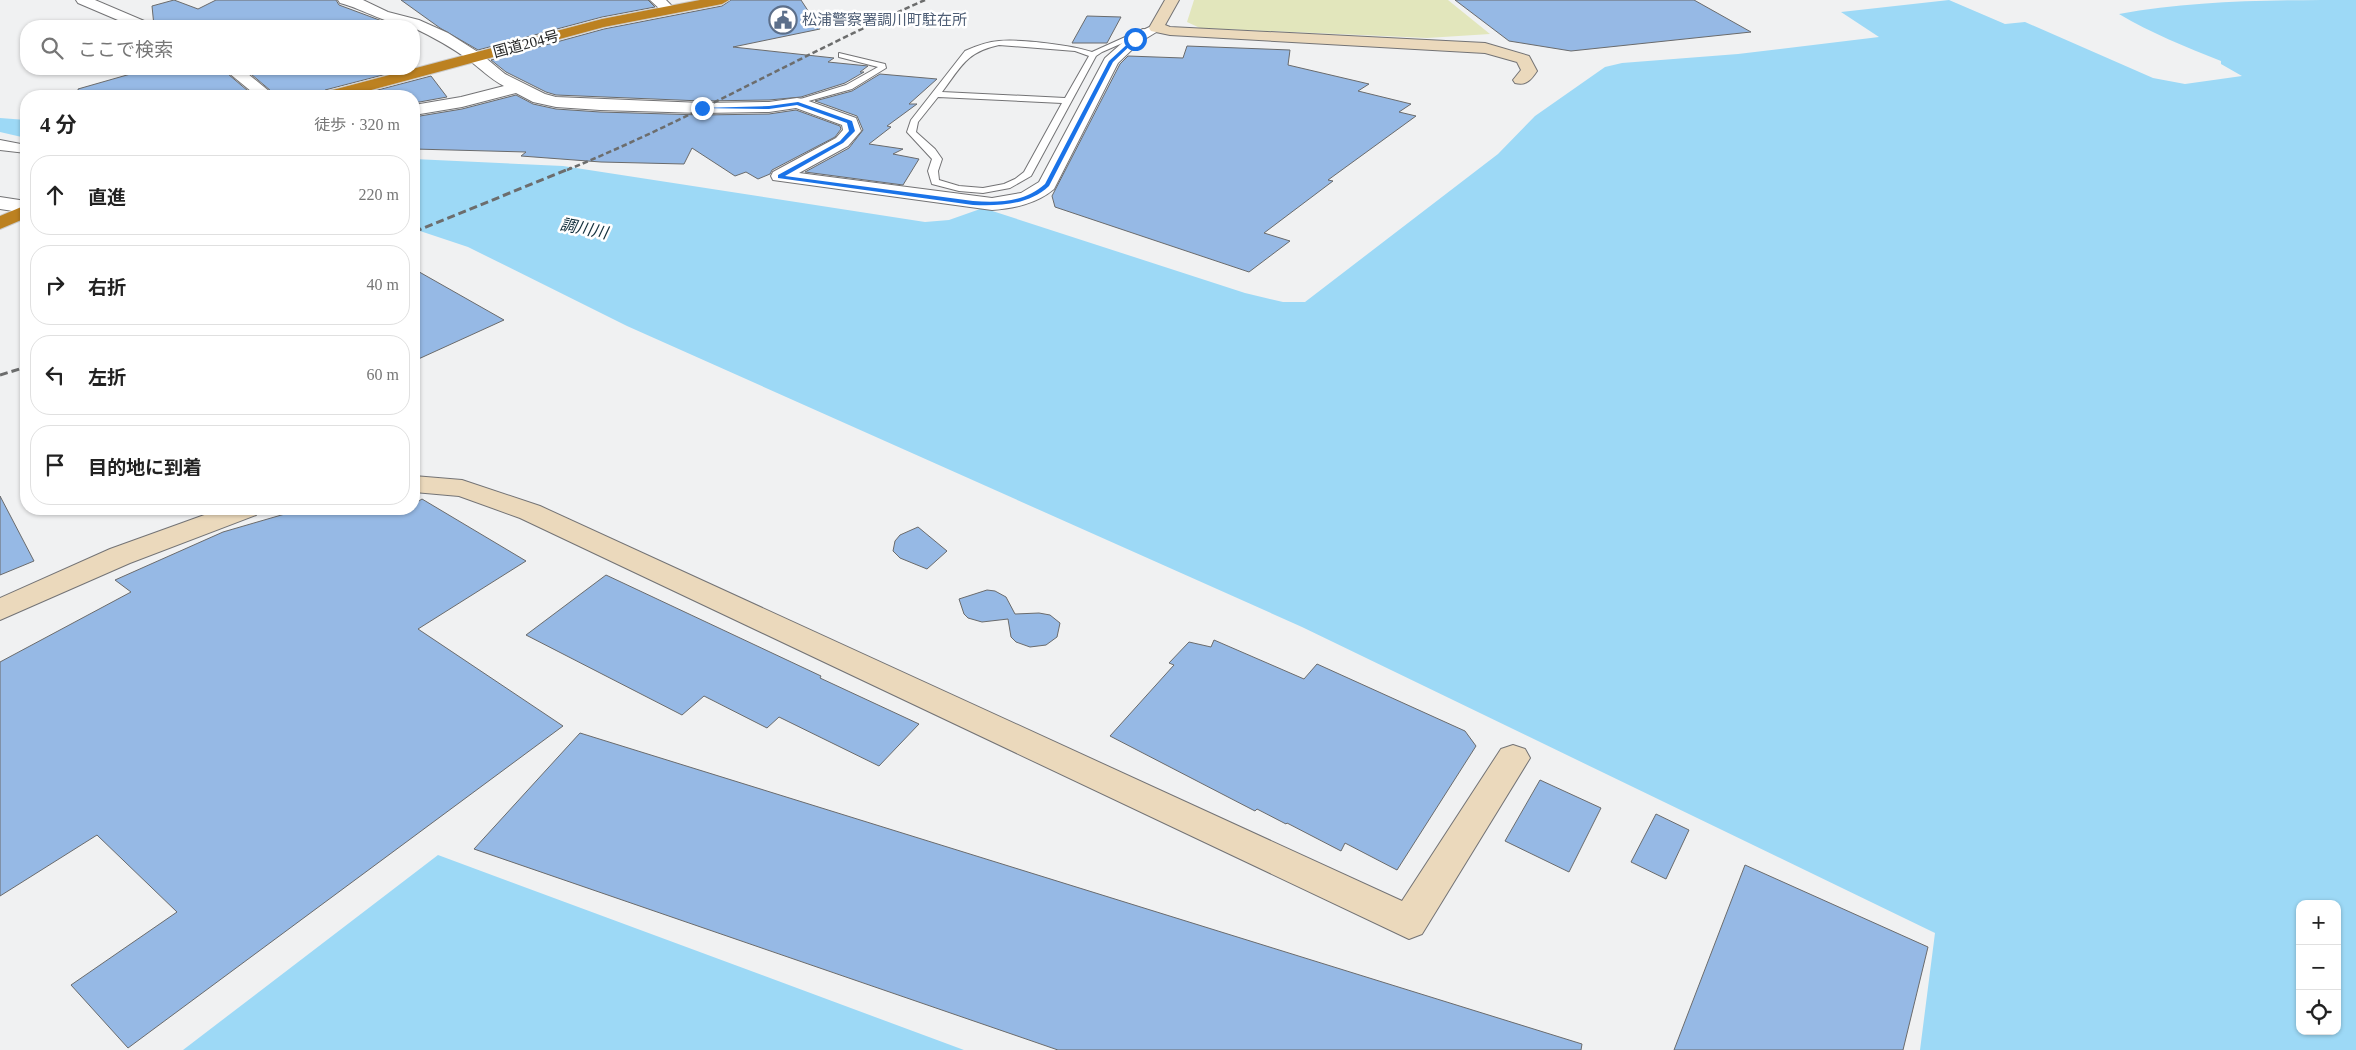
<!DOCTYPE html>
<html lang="ja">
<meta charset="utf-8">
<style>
body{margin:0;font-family:"Times New Roman","Noto Sans JP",serif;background:#f6f6f6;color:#222}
.controls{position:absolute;right:15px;bottom:15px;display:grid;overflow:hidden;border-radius:10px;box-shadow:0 1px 4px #0004}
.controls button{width:45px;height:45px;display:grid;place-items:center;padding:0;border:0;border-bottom:1px solid #e0e0e0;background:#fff;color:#222;font:25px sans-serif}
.stop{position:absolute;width:15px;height:15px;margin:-11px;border:4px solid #1a73e8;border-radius:50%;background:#fff}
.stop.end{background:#1a73e8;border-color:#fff;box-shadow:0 1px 5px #0008}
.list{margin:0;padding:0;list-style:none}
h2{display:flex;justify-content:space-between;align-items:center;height:65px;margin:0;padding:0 20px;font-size:21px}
h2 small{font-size:16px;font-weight:400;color:#767676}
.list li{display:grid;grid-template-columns:32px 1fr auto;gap:15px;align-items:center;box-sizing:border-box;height:80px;margin:0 10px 10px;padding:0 10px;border:1px solid #e0e0e0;border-radius:20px}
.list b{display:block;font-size:19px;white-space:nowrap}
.list em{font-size:16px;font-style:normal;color:#767676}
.icon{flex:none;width:28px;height:28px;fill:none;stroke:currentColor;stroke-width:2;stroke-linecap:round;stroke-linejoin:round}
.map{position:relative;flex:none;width:2356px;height:1050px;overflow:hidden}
.search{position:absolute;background:#fff;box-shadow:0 1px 4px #0004;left:20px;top:20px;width:400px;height:55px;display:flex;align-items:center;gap:12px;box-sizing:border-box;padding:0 18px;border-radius:20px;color:#767676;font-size:19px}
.panel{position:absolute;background:#fff;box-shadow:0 1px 4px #0004;left:20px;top:90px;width:400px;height:425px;border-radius:20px}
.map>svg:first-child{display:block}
.green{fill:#e2e6bc}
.water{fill:#9dd9f6;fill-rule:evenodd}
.building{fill:#96b9e5;stroke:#6a6b6c}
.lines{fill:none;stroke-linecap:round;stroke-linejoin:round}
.lane-casing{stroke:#737375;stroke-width:2}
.street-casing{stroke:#737375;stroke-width:2}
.secondary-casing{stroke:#737375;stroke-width:2}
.highway-casing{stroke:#cbcbcb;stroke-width:2}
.lane{fill:#fff;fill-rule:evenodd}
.street{fill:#fff;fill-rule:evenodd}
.secondary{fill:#ebd9bc;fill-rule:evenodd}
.highway{fill:#bc8121;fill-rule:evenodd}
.rail-far1{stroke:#6c6d6d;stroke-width:2.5;stroke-dasharray:5.5 3;stroke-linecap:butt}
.rail{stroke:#6c6d6d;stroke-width:3;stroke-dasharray:8 4;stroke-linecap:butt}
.route{fill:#1a73e8}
.labels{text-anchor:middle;stroke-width:5;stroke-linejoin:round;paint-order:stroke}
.far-service-label{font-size:15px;fill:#4e5e75;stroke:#fff;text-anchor:start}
.far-street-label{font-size:15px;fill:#252626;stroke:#fff}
.far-water-label{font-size:16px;font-style:italic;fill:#122f3b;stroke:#fff}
</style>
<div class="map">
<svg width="2356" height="1050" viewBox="0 0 2356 1050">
<rect width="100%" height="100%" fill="#f0f1f2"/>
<!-- green -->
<path class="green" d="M1194,0H1448L1490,34L1427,38L1200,28L1187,22Z"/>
<!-- water -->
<path class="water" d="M1949,0L2005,24L2025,22L2153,78L2185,84L2242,76L2221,64V61C2186,47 2151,33 2119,14C2194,0 2278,0 2356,0V1050H1920L1935,933L1302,627L627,326L468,247L414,229V159L563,166L925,222L949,220L983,208L1245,293L1283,302H1305L1498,154L1535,116L1605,67L1622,63L1738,54L1879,37L1841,12ZM2300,904H2337V1031H2300Z
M0,118L26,120V138L0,132Z
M438,855L964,1050H183Z"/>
<!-- building -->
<path class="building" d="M174,0L198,9L216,0H336L339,5L382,21L368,26H154L152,6Z
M401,0H648L655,7L602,17L478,50L440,28Z
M731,0H801L820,29L733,47L834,58L828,62L868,66L860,72H864L845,83L801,97L769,100L702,101L556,95L546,92L506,72L491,60L604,29L722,6Z
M1455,0H1694L1751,32L1571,51L1509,41Z
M1087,16L1121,17L1107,43H1072Z
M1187,46L1290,50L1288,65L1369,84L1358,91L1411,104L1399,112L1416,116L1328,180L1333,181L1264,233L1290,241L1249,272L1055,207L1052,196L1120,64L1128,56L1183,58Z
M148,69H222L254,96H79L78,89Z
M245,69H406L325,90L321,96H277Z
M880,74L937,79L909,104H917L887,126L891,127L869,144L903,149L893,154L919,159L903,185L805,172L849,148L863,130L857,116L815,101L852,91Z
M431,76L447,97L414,103V96H355Z
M516,95L533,104L556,109L600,112L702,115L769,114L796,110L840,126L841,129L835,137L772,170L770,174L758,179L746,172L735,176L692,148L684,164L601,162L521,156L526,152L414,149V117L462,109Z
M414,269L504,320L414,361Z
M0,496L34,561L0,575Z
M422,499L526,561L418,629L563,726L128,1048L71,985L177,912L97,835L0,896V662L131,592L115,580L223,532L302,509H414V504Z
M918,527L947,551L927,569L900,558L893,551L895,541L900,535Z
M606,575L821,676L820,678L919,724L879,766L779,717L767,728L704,696L682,715L526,635Z
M987,590L995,591L1006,597L1015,614L1039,613L1050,615L1060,623L1057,637L1046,645L1030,647L1016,642L1011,637L1008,619L982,622L968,618L964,614L959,599Z
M1214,640L1304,679L1317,664L1465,731L1476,746L1397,870L1345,843L1341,851L1287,823L1286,824L1257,809L1255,811L1110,736L1174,665L1169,663L1189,642L1211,647Z
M580,733L1582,1044L1581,1050H1058L474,849Z
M1540,780L1601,808L1569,872L1505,841Z
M1656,814L1689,830L1666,879L1631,862Z
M1745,865L1928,947L1903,1050H1674Z"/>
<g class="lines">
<!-- lane casing -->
<g class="lane-casing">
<path id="lane" d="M399,18L403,20L402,22L382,26H370Z
M1143,29L1150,31L1102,52L1096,56L1031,176L1010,188L983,193L959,191L932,184L928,171L932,159L907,132L911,120L965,51C976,46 987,42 999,41C1020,39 1072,45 1092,52ZM999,45L1075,51L1089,56L1065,98L942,92C961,67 966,52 999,45ZM938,97L1062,103L1024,172L1015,179L1004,184L983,188L959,186L939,180L938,171L942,159L935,149L916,132L918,122Z
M839,53L885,64L886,68L852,89L794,105V101L846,85L878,67L839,57Z"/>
</g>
<!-- street casing -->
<g class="street-casing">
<path id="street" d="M76,0H95L149,23L151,26H132L78,3Z
M338,0H363L388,12L419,20L448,33L481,54L505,74L545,94L556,97L702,103L769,102L797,98L803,99L856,118L861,131L848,146L799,173L992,198L1021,193L1039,182L1105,58L1130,36L1156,24L1163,28L1140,42L1118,63L1054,189C1036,204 1015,208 992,210L773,180L771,176L773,172L836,138L843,130L842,125L796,108L769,112L702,113L600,110L556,107L533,102L516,93L462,107L414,115V105L461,97L504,86C490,79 481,69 469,60C451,47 433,37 414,28V26C388,26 364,9 340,3Z
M650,0H666L675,9L668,13L663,12Z
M224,69H242L275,96H257Z
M0,140L26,145V153L0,150Z
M0,197L26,201V213L0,209Z"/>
</g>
<!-- secondary casing -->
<g class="secondary-casing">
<path id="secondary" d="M1165,0H1179L1165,25L1170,27L1485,43L1529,56L1537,71C1531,80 1526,86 1515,83L1513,80L1521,70L1517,62L1485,53L1170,35L1151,31L1149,28Z
M414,476L462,480L540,506L1402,901L1501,749L1513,745L1525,749L1530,758L1422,934L1409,939L520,518L459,496L414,492Z
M221,509H260L256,515L130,563L0,620V598L110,549Z"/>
</g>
<!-- highway casing -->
<g class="highway-casing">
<path id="highway" d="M700,0H729L722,4L604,27L349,96H323L325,92L602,19Z
M26,205V218L0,229V216Z"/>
</g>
<!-- lane -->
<use href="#lane" class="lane"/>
<!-- street -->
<use href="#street" class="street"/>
<!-- secondary -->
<use href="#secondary" class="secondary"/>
<!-- highway -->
<use href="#highway" class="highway"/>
<!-- rail-far1 -->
<path class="rail-far1" d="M567,170C690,120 804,53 925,0"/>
<!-- rail -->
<path class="rail" d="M414,232L571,168
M0,375L26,367"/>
</g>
<!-- route -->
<path class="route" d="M1134,38L1137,39L1113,62L1049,186C1029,205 1000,206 973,205L778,178V175L840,141L849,131L847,123L797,105L769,109L699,108L769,106L798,102L852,121L855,131L843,143L785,176L973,201C999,203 1025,202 1045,184L1109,61Z"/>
<!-- icons -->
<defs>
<g id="civic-ring" transform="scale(1.4375)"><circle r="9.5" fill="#fff" stroke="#5c6f8a" stroke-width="1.5"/><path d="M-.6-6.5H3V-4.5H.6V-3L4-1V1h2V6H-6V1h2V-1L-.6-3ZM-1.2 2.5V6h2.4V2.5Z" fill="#5c6f8a"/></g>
</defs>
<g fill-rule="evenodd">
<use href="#civic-ring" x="783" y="20"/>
</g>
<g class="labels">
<!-- far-service labels -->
<g class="far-service-label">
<text x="802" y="25">松浦警察署調川町駐在所</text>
</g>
<!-- far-street labels -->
<g class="far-street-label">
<text transform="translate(526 44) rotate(-15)" y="5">国道204号</text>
</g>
<!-- far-water labels -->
<g class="far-water-label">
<text transform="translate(584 228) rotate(11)" y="6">調川川</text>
</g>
</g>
</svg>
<div class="controls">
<button>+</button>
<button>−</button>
<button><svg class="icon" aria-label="locate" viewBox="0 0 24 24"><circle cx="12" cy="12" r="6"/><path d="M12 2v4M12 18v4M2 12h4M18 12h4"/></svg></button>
</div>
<div class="stop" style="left:1135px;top:39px"></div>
<div class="stop end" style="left:702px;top:108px"></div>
<div class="search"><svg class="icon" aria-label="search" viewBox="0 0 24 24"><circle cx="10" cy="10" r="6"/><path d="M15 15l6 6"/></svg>ここで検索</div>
<section class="panel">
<h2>4 分<small>徒歩 · 320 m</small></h2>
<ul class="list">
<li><svg class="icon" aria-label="ahead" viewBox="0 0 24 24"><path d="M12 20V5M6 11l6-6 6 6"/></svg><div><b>直進</b></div><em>220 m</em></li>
<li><svg class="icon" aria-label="right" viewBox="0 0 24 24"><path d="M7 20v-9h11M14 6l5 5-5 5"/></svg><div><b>右折</b></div><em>40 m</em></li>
<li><svg class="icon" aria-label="left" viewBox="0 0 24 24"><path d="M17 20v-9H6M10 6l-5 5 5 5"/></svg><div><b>左折</b></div><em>60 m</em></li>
<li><svg class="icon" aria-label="arrive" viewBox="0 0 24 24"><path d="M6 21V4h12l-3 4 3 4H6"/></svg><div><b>目的地に到着</b></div></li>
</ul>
</section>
</div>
